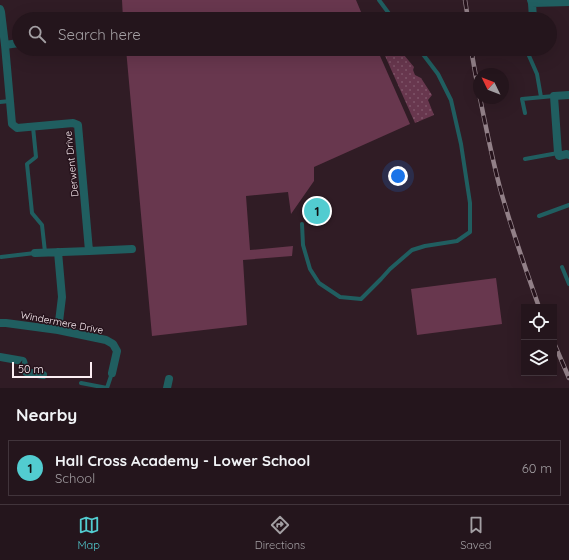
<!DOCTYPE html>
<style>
body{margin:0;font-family:Quicksand,sans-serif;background:#302229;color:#f1f3f6}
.controls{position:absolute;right:12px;bottom:12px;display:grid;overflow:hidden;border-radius:0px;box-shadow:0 4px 16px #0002}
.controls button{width:36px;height:36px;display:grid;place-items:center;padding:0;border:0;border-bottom:1px solid #41343b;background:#24151c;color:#f1f3f6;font:20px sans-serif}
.compass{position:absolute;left:473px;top:68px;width:36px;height:36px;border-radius:50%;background:#24151c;box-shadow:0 4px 16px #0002;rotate:313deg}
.scale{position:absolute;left:12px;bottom:10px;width:80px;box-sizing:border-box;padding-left:4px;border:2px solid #fceef3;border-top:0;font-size:11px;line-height:14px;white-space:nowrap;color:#fceef3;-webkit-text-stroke:3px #26131c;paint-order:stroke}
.you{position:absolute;left:398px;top:176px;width:14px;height:14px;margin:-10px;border:3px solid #fff;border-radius:50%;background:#1a73e8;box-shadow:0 0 0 6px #1a73e833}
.badge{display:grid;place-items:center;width:26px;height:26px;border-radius:50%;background:#52ccd0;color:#111;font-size:13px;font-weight:700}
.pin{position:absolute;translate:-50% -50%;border:2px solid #fff;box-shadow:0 1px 4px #0006}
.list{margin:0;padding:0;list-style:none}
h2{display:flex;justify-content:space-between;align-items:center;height:52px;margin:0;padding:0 16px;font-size:17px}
h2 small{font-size:13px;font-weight:400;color:#a39fa3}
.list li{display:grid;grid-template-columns:26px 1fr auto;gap:12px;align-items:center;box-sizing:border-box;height:56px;margin:0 8px 8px;padding:0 8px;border:1px solid #41343b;border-radius:0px}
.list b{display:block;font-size:15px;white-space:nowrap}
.list p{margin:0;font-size:13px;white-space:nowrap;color:#a39fa3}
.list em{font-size:13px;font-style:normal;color:#a39fa3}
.icon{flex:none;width:22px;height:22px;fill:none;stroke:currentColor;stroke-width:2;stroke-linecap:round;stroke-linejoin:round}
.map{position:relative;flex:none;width:569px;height:388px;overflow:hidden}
.search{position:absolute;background:#24151c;box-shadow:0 4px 16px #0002;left:12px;right:12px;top:12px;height:44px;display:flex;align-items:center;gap:10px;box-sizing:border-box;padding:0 14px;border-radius:22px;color:#a39fa3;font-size:15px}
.sheet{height:116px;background:#24151c}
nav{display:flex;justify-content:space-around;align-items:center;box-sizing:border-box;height:56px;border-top:1px solid #41343b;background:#24151c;font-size:11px;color:#a39fa3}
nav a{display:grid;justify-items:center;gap:2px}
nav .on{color:#52ccd0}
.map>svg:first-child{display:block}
.grass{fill:url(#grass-dots)}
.park{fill:#68374e}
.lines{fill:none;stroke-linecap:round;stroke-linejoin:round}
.lane{stroke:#205e60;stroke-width:4}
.street{stroke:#205e60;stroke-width:8}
.rail-casing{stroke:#928088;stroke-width:4.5}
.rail{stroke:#26131c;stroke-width:3;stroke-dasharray:9;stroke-linecap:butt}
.labels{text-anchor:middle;stroke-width:3;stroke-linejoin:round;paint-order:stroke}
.street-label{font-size:10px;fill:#fceef3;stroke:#26131c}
</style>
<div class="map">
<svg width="569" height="388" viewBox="0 0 569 388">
<defs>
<pattern id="grass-dots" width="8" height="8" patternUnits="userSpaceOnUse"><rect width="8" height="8" fill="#68374e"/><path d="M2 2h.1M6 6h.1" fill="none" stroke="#7e5468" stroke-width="1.8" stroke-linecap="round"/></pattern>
</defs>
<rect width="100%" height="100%" fill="#301c25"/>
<!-- grass -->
<path class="grass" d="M382,49H399L414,67L413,70L415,75L421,78L432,95L428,100L434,115L415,123Z"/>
<!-- park -->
<path class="park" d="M122,0H356L364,19H123Z
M126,49H377L410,124L314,167V181L291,214L288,192L246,196L250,250L293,246L292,256L243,260L247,325L152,336Z
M496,278L502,324L417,335L411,289Z"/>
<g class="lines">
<!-- lane -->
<path class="lane" d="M379,0L393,19
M526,49L537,74L541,97
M0,102L10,101
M525,113L522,99L554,96
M33,127L36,157L27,164L32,213L42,225L45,252
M525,159L558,153
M539,216L569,205
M302,224L303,245L310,269L319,283L340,297L361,299L381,279L390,269L412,250L425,246L457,241L470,232V203L461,144L451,100L438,74L419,49
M1,257L35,253
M562,267L569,284
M81,383L107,388L112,373"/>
<!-- street -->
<path class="street" d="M531,0L532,3L569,2
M532,3L533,19
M0,9L1,12L5,45L12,124L17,128L73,123L78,125L89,251L35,253
M5,45L19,43
M569,95L554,96L558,153L559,156L567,154L569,155
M89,251L132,249
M0,323H6L58,330L106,340L113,344L117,351L112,373
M58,330L62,297L58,252
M0,357L23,361L26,372L43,375
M167,388L169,379"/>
<!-- rail casing -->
<g class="rail-casing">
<path id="rail" d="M465,0L468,19
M471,49L479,94
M480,98C486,128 492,158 500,188C511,228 525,267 539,307
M554,343L569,378"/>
</g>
<!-- rail -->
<use href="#rail" class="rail"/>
</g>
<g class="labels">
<!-- street labels -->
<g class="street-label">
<text transform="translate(71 164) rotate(-96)" y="4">Derwent Drive</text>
<text transform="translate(62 322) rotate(11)" y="4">Windermere Drive</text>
</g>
</g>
</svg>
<div class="controls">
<button><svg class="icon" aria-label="locate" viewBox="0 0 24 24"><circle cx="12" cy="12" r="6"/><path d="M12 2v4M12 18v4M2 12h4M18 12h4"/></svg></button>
<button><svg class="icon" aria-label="layers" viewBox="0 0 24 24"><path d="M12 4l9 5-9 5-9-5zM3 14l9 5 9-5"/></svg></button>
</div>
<svg class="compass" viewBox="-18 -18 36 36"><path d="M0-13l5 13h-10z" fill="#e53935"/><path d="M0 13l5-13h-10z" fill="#a39fa3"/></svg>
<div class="scale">50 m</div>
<div class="you"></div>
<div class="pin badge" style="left:317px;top:211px">1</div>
<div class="search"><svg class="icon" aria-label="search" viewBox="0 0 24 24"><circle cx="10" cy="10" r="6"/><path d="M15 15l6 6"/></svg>Search here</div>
</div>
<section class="sheet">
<h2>Nearby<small></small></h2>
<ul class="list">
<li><span class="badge">1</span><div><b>Hall Cross Academy - Lower School</b><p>School</p></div><em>60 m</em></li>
</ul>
</section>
<nav>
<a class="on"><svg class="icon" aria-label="map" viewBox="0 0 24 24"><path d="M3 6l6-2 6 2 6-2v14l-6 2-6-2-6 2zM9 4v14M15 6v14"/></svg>Map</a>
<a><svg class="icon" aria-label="directions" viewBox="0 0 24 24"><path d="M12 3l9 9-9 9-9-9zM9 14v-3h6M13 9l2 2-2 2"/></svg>Directions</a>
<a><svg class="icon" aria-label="saved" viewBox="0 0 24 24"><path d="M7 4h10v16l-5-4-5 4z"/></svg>Saved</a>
</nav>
